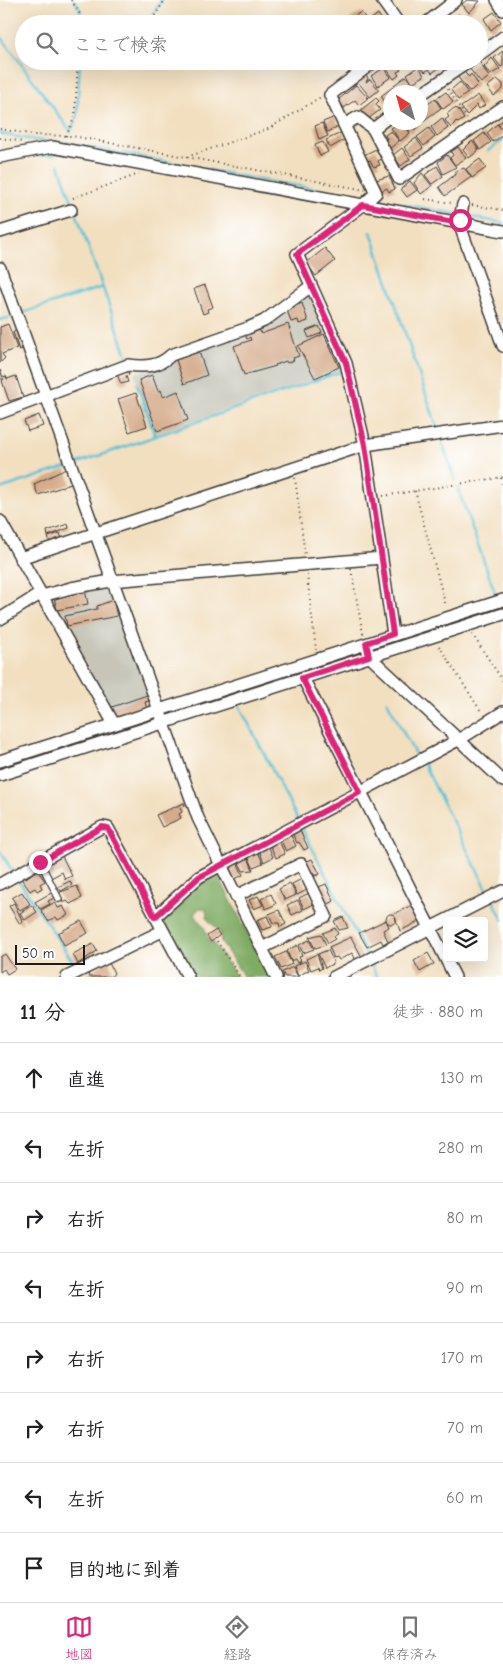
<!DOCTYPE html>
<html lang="ja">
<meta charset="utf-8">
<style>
body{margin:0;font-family:"Comic Neue","Klee One",sans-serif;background:#f2f2f2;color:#202124}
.controls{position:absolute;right:15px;bottom:15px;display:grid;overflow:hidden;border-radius:5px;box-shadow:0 5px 20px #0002}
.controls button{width:45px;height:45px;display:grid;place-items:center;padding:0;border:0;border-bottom:1px solid #e0e0e0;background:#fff;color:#202124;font:25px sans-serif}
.compass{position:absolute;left:383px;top:85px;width:45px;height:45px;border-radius:50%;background:#fff;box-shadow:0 5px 20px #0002;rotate:323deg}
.scale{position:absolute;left:15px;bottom:12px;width:70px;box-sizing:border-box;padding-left:5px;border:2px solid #1c1c1c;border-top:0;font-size:14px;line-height:18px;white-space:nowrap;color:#1c1c1c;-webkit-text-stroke:4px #fff;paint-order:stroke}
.stop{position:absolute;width:15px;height:15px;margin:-11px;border:4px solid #db2777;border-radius:50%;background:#fff}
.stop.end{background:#db2777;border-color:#fff;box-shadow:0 1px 5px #0008}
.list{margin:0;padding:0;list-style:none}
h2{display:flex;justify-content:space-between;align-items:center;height:65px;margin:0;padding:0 20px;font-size:21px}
h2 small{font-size:16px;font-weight:400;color:#757577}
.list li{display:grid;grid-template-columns:32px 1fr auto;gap:15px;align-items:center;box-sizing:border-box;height:70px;padding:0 20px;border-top:1px solid #e0e0e0}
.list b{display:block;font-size:19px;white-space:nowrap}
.list em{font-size:16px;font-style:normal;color:#757577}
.icon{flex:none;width:28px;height:28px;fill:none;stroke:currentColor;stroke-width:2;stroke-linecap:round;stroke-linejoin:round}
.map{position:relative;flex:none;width:503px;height:977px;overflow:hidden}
.search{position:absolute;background:#fff;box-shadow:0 5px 20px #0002;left:15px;right:15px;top:15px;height:55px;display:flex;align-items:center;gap:12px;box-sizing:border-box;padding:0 18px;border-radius:28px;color:#757577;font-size:19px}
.sheet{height:625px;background:#fff}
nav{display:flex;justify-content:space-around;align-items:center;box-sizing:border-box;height:70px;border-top:1px solid #e0e0e0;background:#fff;font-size:14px;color:#757577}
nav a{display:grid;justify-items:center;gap:2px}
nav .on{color:#db2777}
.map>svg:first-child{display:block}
.industrial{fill:#c6c5b8}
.forest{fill:#7eaa62;stroke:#4d633f}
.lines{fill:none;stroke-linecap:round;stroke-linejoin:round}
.stream{stroke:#57bfd4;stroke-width:2.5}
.building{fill:#d5ab8b}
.lane-casing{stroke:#3c3935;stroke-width:8}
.street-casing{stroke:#3c3935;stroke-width:14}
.path{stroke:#3c3935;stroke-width:2;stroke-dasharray:1 4;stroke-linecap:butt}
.lane{stroke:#fff;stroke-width:5.5}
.street{stroke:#fff;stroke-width:11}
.route{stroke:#db2777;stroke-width:6}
</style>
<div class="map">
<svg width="503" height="977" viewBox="0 0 503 977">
<rect width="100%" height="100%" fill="#fff"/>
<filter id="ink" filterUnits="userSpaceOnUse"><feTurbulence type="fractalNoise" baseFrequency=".02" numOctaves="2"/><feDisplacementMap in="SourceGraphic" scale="10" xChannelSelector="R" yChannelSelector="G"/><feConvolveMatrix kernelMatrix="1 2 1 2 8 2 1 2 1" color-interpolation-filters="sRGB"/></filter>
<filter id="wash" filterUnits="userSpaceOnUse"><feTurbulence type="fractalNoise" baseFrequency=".0096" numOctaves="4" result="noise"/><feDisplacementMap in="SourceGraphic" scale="20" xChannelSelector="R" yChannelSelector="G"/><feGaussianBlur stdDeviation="1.12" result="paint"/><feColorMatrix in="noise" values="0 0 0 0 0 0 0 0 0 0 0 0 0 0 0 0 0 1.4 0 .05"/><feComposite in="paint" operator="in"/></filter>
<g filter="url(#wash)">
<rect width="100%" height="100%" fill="#f2dfc0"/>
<!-- industrial -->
<path class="industrial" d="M309,292L343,369L156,434L134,373L167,363L248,331Z
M103,585L109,587L152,708L117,720L48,597Z"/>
<!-- forest -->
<path class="forest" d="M217,873L270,977H244L221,942L220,932L207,919L206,909L200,908L194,914L204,927L210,943L213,942L237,977H192L161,917L201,881Z"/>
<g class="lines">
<!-- stream -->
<path class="stream" d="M74,0L79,7L84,24
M146,24L162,0
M0,35L68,128
M70,132L77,117L80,61
M0,134L34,140L69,143L261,180L366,197
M488,151L503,140
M34,156L55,154
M59,165L129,361
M374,199L457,214
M465,216L503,223
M371,232L438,430
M22,313L103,287
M0,320L12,317
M137,384L155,436
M442,442L455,480
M75,464L343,371
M0,489L66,467
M458,489L497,598
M370,649L503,606
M387,701L417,758
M238,703L298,820
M166,715L365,651
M423,763L489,893
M0,769L158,718
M302,828L367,956
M0,851L13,872
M18,879L77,968
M493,900L503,920
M371,964L377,977"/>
</g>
<g id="blocks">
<!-- building -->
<path class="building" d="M467,0L480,1L469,13L462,4Z
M361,12L366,19L359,24H354L350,19Z
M494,12L501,22L491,30L484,19Z
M378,14L385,24H365Z
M459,14L466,24H450L449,22Z
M503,51V66L501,67L494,58Z
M492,58L500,69L490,75L484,67Z
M395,61L401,70L397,72L399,75L394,79L386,68Z
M425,61H434L439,68L432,73L429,69L425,72L420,65Z
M479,61L489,77L481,83L469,68Z
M419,66L424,76L412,83L407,74Z
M384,68L391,77L378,86L371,76Z
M463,71L469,77L471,74L478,84L472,90L469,91L457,76Z
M366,75L368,78L366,82L370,79L379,90L370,97L357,81Z
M406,76L412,84L399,92L394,85Z
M497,79L503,84V89L494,96L487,87Z
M460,82L468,93L458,100L451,90Z
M356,85L368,98L359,105L355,100L344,108L338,100Z
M393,87L397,92H390V100L386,103L381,96Z
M446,92L453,102L443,109L436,99Z
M478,95L485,105L479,109L477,105L467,115L461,107Z
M376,98L379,101L376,104L380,110L368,119L361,110Z
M435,99L441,108L420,123V106L424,110L427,108L425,106Z
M454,108L458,109L464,119L458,123L456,121L451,128L445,120L449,117L447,114Z
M335,117L339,126L327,132L323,122Z
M442,118L448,128L437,136L431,127Z
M503,120V135L493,142L487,133L497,124L502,130L498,124Z
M403,122H419L420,124L411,133Z
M322,123L328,136L319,140L315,126Z
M397,124L399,128L404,125L410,133L400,141L391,128Z
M429,128L435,137L424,146L417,137Z
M391,131L399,141L389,149L384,141L387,139L385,135Z
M343,132L346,139L330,148L326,140Z
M484,133L491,142L480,150L474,141Z
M416,138L423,148L411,156L404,147Z
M472,141L479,150L469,158L463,150Z
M323,142L328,152L320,156L315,145Z
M458,147L466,158L455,165L450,158L453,155L451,152Z
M402,148L410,159L401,166L393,155Z
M376,149L381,159L378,161L380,165L374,167L370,160L367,161L364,155Z
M447,155L456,167L443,174L438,162Z
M480,159L486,168L472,178L466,169Z
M437,166L443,176L432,184L425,175Z
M464,168L471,177L445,196L439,187L456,174L454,172Z
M422,173L432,186L421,194L414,183Z
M389,176L395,189L389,192L387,188L381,191L376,180Z
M410,181L417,190L407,197L401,189Z
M325,248L335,261L316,276L306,263Z
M205,285L213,307L207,309L208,312L203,314L194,289Z
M302,303L308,321L299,324L298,320L291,322L287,310Z
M8,324L17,348L2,354L5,358L0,363V327Z
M288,324L299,356L293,358L294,360L287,363L286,361L275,365L276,366L244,375L234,346L251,340L250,337L247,339L245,334L259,329L261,334Z
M319,326L322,333L309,338L306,331Z
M16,331L22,349L19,350L13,332Z
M324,334L339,367L315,378L298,346Z
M199,352L207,375L184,384L176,360Z
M0,370L3,377L6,376L7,379L16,376L23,397L9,401L2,381L4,379H0Z
M128,371L129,375L126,376L128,382L121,384L117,374Z
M152,375L158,391L161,390L163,397L178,391L188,420L157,431L139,380Z
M136,393L147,426L129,432L118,399Z
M39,415L43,426L28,431L24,421Z
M66,469L71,484L38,495L34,484Z
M68,524L69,528L48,536L47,531Z
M60,533L63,542L51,546L48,537Z
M85,590L88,604L57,610L54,597Z
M113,600L117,616L67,626L65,616L97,609V606Z
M147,695L149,701L145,702L147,709L118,719L112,707Z
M184,803L185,806L180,808L182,812L179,814L181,818L162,827L156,815Z
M300,830L308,848L304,850L299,842L297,843L292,833Z
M290,834L296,846L286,851L280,839Z
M279,841L285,854L276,858L270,845Z
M268,846L273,857L264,862L259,850Z
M258,852L263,863L253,867L248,856Z
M62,856L72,876L65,879L62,872L51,878L45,865Z
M248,857L253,870L243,871L239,863Z
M312,859L320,874L315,876L313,872L310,873L305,862Z
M237,862L243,875L235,879L230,869L232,868L231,865Z
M37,870L45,881L40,884L42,888L37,891L35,888L30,891L20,877L24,874L26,878Z
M302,879L307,890L297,895L292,884Z
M70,881L72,885L61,891L58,887Z
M290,883L296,895L285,900L279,889Z
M326,884L334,901L327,905L319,893L321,892L319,887Z
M77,886L82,898L70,904L67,901L63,903L58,893Z
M22,892L30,904L20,910L12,898Z
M51,893L54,898L48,901L50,904L40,909L35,902Z
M309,893L314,904L304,909L299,898Z
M271,894L276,904L266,909L261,899Z
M258,896L263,905L254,909L249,900Z
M298,900L303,910L292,915L287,905Z
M55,902L58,908L63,906L68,915L58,920L56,917L48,921L41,910Z
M14,903L23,922L20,924L9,906Z
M32,905L37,912L25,920L20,913Z
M412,905L420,921L400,931L394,914Z
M279,910L286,924L280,927L279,923H273L269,914Z
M386 919a5 5 0 1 1 10 0a5 5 0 1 1-10 0Z
M267,916L272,927L262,930L257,920Z
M343,917L348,928L339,930L334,921Z
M386,920L389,927L383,930L388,941L383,944L381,940L367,947L359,933Z
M81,921L88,933L64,945L58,933Z
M335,928L338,934L334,936L335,939L328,943L323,933Z
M216,930L220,935L211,942L207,936Z
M321,934L326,945L315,948L309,937Z
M351,937L362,957L356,960L352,953L339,960L337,957L334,958L329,947Z
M309,940L314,949L303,953L299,945Z
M93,944L97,951L78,964L73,954Z
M297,945L302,956L299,957L301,961L297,963L295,959L291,961L287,951Z
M328,950L334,963L325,968L318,954Z
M286,952L292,964L281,969L275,957Z
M428,953L434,964L420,972L414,961Z
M5,954L15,969L7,974L4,969L0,972V957Z
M317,954L322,968L319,970L318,967L311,970L306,959Z
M108,961L114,973L111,977H89L88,974Z
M305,961L309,970L298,976L294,966Z
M293,967L298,977H285L282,972Z"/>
</g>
</g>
<g filter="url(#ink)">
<use href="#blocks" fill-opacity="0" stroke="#3c3935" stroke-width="1"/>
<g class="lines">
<!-- lane casing -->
<g class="lane-casing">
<path id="lane" d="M40,862L59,899"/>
</g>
<!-- street casing -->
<g class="street-casing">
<path id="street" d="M382,0L399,24
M497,0L503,10
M425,24L456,0
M479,55L503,37
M375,61L330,95L376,193L363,205L297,254L346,363L365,445L393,634
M420,95L470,61
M344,125L358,117L373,129L399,179L503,107
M373,129L390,116
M0,157L52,147L503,231
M463,204L459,223L503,346
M0,232L71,210
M0,268L198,818L276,977
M0,413L128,365C144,367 159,367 171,355L248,328L264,321L311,286
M0,521L114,724
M20,558L365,445L503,425
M42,596L71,588L111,581L382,558
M0,619L40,594
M368,651L369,656L503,781
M303,678L455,977
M0,761L503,600
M0,775L503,614
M0,884L102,827L108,828L188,977
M236,896L301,864L326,916L262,948
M155,917L199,877L460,739L503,712
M67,977L162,931
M334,977L503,891"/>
</g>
<!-- path -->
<path class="path" d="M71,0L80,14L81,24
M149,24L165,0
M448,89L467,119
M0,129L34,135L72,136L365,190
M66,136L75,117L78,61
M0,138L23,142
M187,157L268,129L321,97
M73,198L139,174
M425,199L452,203
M472,205L503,210
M295,478L305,555
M501,478L503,485
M415,491L446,607
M383,496L503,477
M351,569L363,634
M307,575L316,650
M472,634L503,681
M439,646L482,713
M217,941L240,977"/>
<!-- lane -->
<use href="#lane" class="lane"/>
<!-- street -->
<use href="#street" class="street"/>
</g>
</g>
<g class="lines" filter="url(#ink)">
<!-- route -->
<path class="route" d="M40,862L102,827L108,828L155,917L199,877L360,792L302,678L369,656L366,643L393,634L365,445L346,363L297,254L363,205L459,223L460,220"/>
</g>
</svg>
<div class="controls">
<button><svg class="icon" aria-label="layers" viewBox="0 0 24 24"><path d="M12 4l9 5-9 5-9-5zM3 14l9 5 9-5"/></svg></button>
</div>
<svg class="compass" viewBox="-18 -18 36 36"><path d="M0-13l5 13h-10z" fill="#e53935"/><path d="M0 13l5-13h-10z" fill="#757577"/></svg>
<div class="scale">50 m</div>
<div class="stop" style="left:460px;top:220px"></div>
<div class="stop end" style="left:40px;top:862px"></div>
<div class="search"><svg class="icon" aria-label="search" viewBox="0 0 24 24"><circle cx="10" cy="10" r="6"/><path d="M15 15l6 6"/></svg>ここで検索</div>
</div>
<section class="sheet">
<h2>11 分<small>徒歩 · 880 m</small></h2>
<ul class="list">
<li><svg class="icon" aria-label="ahead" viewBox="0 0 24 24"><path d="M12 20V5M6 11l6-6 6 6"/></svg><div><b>直進</b></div><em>130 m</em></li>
<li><svg class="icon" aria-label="left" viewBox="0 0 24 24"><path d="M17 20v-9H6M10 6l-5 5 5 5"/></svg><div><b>左折</b></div><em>280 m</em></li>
<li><svg class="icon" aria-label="right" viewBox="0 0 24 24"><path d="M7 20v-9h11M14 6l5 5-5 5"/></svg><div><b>右折</b></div><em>80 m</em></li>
<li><svg class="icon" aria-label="left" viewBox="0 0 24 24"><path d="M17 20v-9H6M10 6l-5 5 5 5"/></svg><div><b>左折</b></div><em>90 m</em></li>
<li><svg class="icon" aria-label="right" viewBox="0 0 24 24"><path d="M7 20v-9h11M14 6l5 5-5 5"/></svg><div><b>右折</b></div><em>170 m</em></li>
<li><svg class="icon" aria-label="right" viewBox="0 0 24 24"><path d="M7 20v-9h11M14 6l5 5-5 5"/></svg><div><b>右折</b></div><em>70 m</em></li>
<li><svg class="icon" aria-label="left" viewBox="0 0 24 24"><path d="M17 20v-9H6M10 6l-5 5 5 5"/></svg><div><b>左折</b></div><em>60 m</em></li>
<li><svg class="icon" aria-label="arrive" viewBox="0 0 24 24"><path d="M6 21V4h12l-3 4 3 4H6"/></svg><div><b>目的地に到着</b></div></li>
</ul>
</section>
<nav>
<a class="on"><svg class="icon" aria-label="map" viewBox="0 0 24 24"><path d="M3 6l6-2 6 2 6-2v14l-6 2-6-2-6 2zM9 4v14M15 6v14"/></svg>地図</a>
<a><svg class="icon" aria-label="directions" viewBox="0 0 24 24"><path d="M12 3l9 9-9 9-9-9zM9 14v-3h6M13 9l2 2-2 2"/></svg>経路</a>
<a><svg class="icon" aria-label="saved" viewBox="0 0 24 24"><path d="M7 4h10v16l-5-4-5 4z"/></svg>保存済み</a>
</nav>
